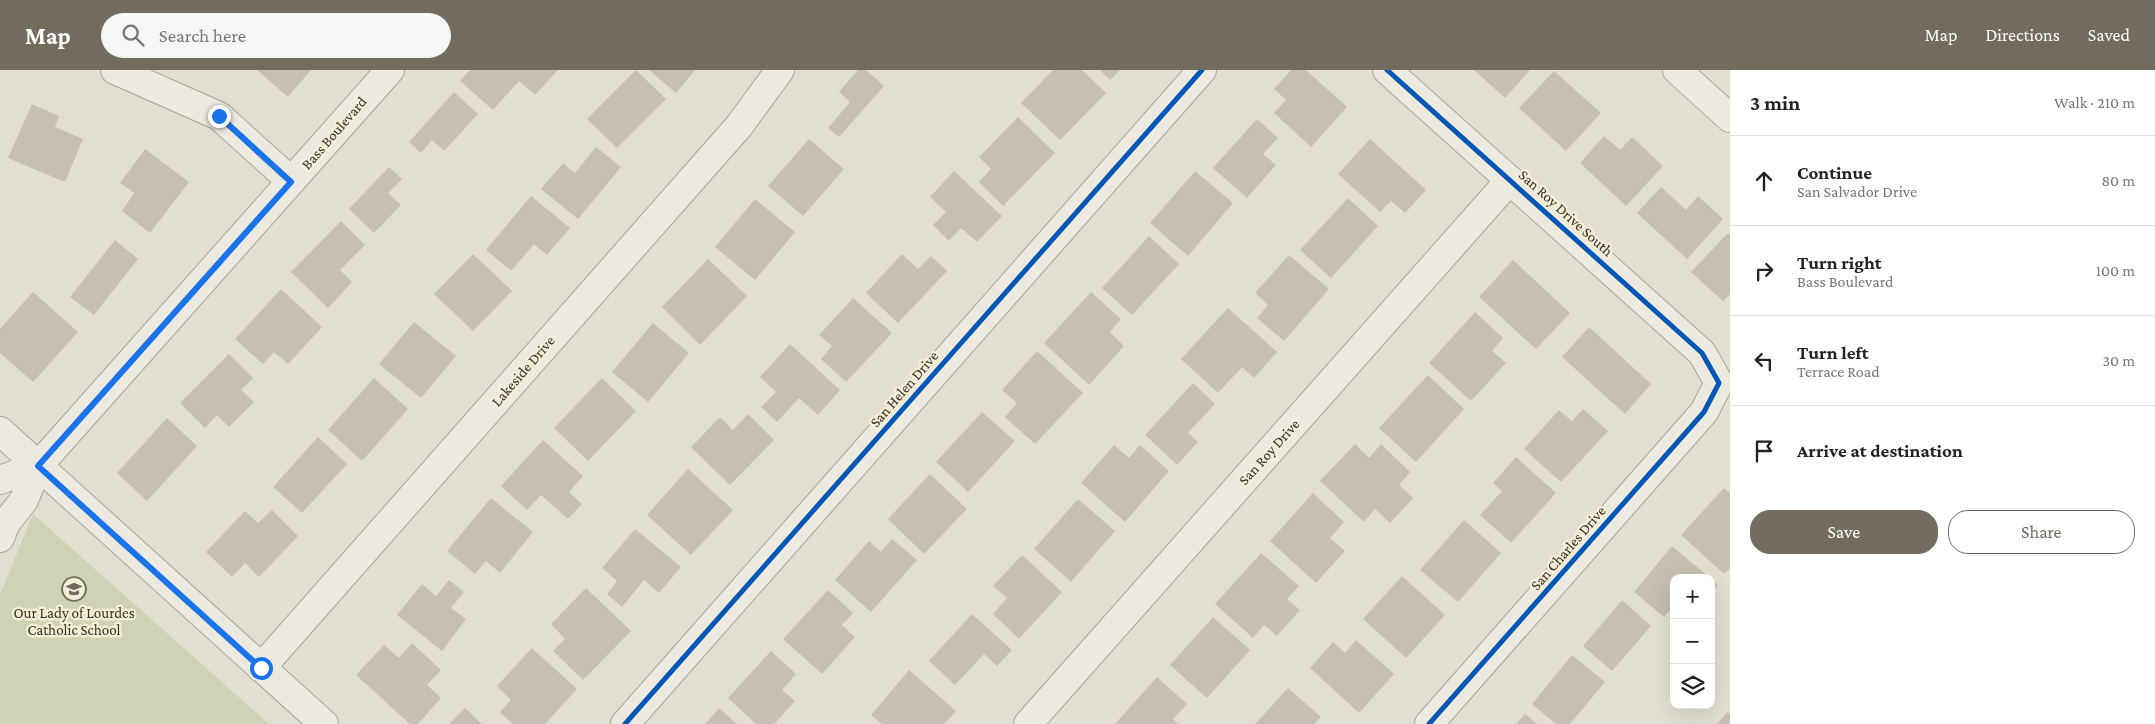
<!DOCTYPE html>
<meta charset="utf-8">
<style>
body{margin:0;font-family:"Crimson Pro",serif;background:#f6f6f6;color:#222}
.controls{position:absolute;right:15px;bottom:15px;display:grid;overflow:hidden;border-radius:10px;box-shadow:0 5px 20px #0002}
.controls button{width:45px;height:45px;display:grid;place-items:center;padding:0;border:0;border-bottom:1px solid #e0e0e0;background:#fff;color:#222;font:25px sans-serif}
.stop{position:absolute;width:15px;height:15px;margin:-11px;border:4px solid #1a73e8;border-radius:50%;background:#fff}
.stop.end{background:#1a73e8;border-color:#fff;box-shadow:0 1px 5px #0008}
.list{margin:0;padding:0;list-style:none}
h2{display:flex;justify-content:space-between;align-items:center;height:65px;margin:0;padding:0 20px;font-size:21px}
h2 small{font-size:16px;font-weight:400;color:#767676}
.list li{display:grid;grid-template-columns:32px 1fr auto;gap:15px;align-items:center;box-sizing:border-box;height:90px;padding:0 20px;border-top:1px solid #e0e0e0}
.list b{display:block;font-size:19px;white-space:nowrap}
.list p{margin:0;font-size:16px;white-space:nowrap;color:#767676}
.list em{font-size:16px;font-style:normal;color:#767676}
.actions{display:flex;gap:10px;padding:15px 20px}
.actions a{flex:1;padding:11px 0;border:1px solid #736c5e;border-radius:20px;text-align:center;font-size:18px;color:#736c5e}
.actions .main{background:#736c5e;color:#fff}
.icon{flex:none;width:28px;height:28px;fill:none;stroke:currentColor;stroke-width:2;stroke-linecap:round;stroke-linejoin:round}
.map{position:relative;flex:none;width:1730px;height:654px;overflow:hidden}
header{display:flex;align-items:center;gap:30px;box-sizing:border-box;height:70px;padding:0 25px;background:#736c5e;color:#fff}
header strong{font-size:24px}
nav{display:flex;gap:28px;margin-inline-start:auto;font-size:18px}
.search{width:350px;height:45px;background:#f6f6f6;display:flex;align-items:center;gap:12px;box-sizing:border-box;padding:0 18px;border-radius:28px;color:#767676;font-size:19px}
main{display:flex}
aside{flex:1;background:#fff}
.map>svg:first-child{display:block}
.green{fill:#cfd2b3}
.building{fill:#c7bfb1}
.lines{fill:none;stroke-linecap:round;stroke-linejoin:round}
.minor-casing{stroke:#a9a498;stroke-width:30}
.minor{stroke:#ece9e1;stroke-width:28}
.cycleway-casing{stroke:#f3eed7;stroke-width:8}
.cycleway{stroke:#0057b8;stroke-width:5}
.route{stroke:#1a73e8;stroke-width:6}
.labels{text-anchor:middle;stroke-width:5;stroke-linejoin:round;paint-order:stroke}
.street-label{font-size:15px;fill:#372e21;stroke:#f3eed7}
.poi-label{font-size:15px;fill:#372e21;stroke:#f3eed7}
</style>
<header>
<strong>Map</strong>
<div class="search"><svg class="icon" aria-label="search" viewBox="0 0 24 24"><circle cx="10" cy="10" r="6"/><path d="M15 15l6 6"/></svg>Search here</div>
<nav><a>Map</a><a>Directions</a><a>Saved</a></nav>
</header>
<main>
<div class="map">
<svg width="1730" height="654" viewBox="0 0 1730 654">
<rect width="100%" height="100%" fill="#e3dfd0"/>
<!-- green -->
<path class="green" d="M33,444L269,654H0V525Z"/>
<!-- building -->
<path class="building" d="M257,0H311L288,27Z
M470,0H558L535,25L519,11L493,40L460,11Z
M636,0L666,29L617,78L587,49Z
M649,0H695L676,23Z
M858,0H866L884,16L839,67L828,58L850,32L839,22Z
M1053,0H1082L1106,23L1060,70L1021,33Z
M1100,0H1120L1110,10Z
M1291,0H1306L1347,37L1311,77L1274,43L1286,30L1274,19Z
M1474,0H1530L1505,28Z
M1554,1L1601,43L1566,81L1519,38Z
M454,22L478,44L444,81L432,70L421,83L409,72Z
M32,34L59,46L55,57L83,69L65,112L8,88Z
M1018,47L1055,83L1003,136L979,112L991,99L979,87Z
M1257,49L1278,68L1263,84L1276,95L1247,128L1213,98Z
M1604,66L1620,80L1632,67L1663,96L1626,136L1580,93Z
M809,69L844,99L803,146L768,116Z
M1370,69L1426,120L1405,143L1391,131L1380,142L1338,104Z
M596,77L621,97L578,149L541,119L563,93L575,103Z
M145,79L189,112L150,163L122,141L134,123L120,113Z
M389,97L402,109L388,123L401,135L374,163L349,139Z
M954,101L1002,146L977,172L961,158L949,171L933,155L946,142L930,127Z
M1195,101L1233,133L1188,186L1150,153Z
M1661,117L1686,140L1698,126L1723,149L1687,189L1637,143Z
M531,126L570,158L547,185L534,174L511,201L486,180Z
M1348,128L1378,156L1331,208L1300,180Z
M755,129L795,162L755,210L715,177Z
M341,151L365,175L340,200L352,212L328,238L291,202Z
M1728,163L1730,165V224L1723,231L1691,202Z
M1149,166L1179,194L1132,245L1102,218Z
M115,170L138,189L94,245L70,227Z
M473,184L512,221L473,261L434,224Z
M902,184L918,199L931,186L947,201L898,253L866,223Z
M1289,185L1329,219L1284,271L1257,248L1268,235L1255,223Z
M708,189L747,226L700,275L662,237Z
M1513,190L1570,243L1536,279L1479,227Z
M281,219L322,257L288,294L274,282L263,294L235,269Z
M33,222L78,262L33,312L0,283V259Z
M1091,222L1121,249L1110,262L1124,276L1089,315L1044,273Z
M853,228L892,263L846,312L821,289L832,276L819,265Z
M1228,238L1277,282L1254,308L1242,297L1218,323L1181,289Z
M1475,242L1503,268L1492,281L1506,293L1471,331L1429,293Z
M414,252L456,286L421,328L379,294Z
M653,253L689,283L648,332L612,302Z
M1589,257L1651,314L1625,344L1562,287Z
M790,274L840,320L818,345L799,328L777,352L761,337L776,322L760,307Z
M1037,281L1083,323L1035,374L1005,347L1017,333L1002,320Z
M229,284L253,308L241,320L254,332L229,357L217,345L205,358L180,333Z
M1428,305L1464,339L1416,392L1379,358Z
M374,308L408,339L362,391L328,360Z
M602,308L636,341L588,391L554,358Z
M1193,313L1215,334L1188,363L1198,372L1177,395L1145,365Z
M1583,339L1608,361L1561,412L1524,379L1559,340L1572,351Z
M982,342L1015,371L968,422L936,392Z
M748,344L774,370L730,415L691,377L720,347L733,360Z
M167,348L197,376L147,431L117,403Z
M318,367L347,394L302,443L273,417Z
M543,370L583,406L569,422L582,434L568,449L541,425L527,440L501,416Z
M1355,374L1369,388L1381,374L1410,402L1399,415L1413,428L1390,453L1375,439L1364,452L1320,411Z
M1114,375L1129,388L1140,375L1169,401L1125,452L1081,413Z
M1516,387L1556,423L1511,473L1480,445L1502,421L1493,413Z
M688,399L733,440L691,485L647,445Z
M930,404L967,439L924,484L888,449Z
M1724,418L1730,423V498L1724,504L1681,465Z
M1313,423L1344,452L1330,468L1345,481L1316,513L1270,471Z
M491,428L533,462L500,503L486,491L475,504L447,481Z
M1078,429L1115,461L1071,512L1034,479Z
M272,440L298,466L259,507L245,493L232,507L206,482L245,441L258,453Z
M1464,450L1501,483L1458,532L1420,500Z
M635,459L681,497L659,523L644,510L622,537L607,524L617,511L602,498Z
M892,469L917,490L871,542L835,510L869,471L881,482Z
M1672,476L1710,508H1674V536L1664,547L1634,522Z
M1261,483L1299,516L1287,529L1300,540L1277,566L1264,555L1253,568L1215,534Z
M1022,485L1062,522L1019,569L993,544L1007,528L993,516Z
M1402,506L1445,545L1406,588L1363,549Z
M1711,509L1718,515L1711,523Z
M449,510L464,522L451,538L466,549L442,581L397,545L422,514L436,526Z
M586,518L631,561L583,610L553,581L565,569L551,554Z
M828,520L853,543L842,555L855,567L822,604L783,569Z
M1622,530L1651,556L1612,601L1583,576Z
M972,544L1012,580L997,596L984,584L955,615L929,591Z
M1213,547L1250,580L1207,628L1170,595Z
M1356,570L1394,604L1359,643L1310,598L1333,572L1345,583Z
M412,573L441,600L427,615L441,628L418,654H410L356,605L384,575L399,588Z
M532,578L577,619L545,654H513L500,642L511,630L497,616Z
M771,581L796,604L782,620L795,631L774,654H756L728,628Z
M1572,585L1605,612L1570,654H1556L1532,634Z
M909,600L956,641L944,654H882L871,645Z
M1157,607L1187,634L1173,649L1178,654H1115Z
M1288,618L1321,647L1314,654H1255Z
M465,638L482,654H449Z
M719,638L737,654H705Z
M1727,642L1730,644V654H1717Z
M1525,644L1537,654H1516Z"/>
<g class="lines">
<!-- minor casing -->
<g class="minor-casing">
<path id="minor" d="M115,0L219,46L291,111
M1387,0L1702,283L1719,313L1704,342L1429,654
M1677,0L1730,48
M0,361L324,654
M0,410L38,396
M0,468L6,453L24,430L38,396L390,0
M261,598L739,56L780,0
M625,654L1202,0
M1028,654L1510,110"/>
</g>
<!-- minor -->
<use href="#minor" class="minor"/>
<!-- cycleway casing -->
<g class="cycleway-casing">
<path id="cycleway" d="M1387,0L1702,283L1719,313L1704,342L1429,654
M625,654L1202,0"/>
</g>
<!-- cycleway -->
<use href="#cycleway" class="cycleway"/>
</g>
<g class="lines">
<!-- route -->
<path class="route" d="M219,46L291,112L38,396L261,598"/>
</g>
<!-- icons -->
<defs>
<g id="school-ring" transform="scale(1.25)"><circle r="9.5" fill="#f3eed7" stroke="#736c5e" stroke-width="1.5"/><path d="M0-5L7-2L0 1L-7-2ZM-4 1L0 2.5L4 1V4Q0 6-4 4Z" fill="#736c5e"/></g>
</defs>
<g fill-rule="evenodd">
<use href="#school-ring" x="74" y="519"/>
</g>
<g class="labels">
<!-- street labels -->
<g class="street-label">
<text transform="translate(334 63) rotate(-49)" y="5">Bass Boulevard</text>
<text transform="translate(1566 143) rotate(42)" y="5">San Roy Drive South</text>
<text transform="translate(523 301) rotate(-49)" y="5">Lakeside Drive</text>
<text transform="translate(904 319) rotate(-49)" y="5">San Helen Drive</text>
<text transform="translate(1269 382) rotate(-48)" y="5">San Roy Drive</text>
<text transform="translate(1568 478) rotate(-49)" y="5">San Charles Drive</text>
</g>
<!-- poi labels -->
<g class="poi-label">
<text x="74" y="548">Our Lady of Lourdes<tspan x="74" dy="17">Catholic School</tspan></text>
</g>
</g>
</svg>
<div class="controls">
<button>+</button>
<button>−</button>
<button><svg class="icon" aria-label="layers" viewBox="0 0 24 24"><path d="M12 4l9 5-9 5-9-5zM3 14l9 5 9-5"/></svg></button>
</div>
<div class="stop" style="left:261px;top:598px"></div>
<div class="stop end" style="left:219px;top:46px"></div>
</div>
<aside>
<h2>3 min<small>Walk · 210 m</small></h2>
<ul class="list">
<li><svg class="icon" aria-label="ahead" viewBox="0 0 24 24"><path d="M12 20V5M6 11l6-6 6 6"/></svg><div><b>Continue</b><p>San Salvador Drive</p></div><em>80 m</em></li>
<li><svg class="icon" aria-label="right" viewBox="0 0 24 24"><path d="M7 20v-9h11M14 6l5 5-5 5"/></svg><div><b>Turn right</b><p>Bass Boulevard</p></div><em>100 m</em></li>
<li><svg class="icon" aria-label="left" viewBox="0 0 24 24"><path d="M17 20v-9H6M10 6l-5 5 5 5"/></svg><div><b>Turn left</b><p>Terrace Road</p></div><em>30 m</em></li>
<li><svg class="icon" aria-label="arrive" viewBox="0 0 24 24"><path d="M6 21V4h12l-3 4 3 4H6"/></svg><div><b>Arrive at destination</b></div></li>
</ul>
<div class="actions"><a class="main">Save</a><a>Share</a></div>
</aside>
</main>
